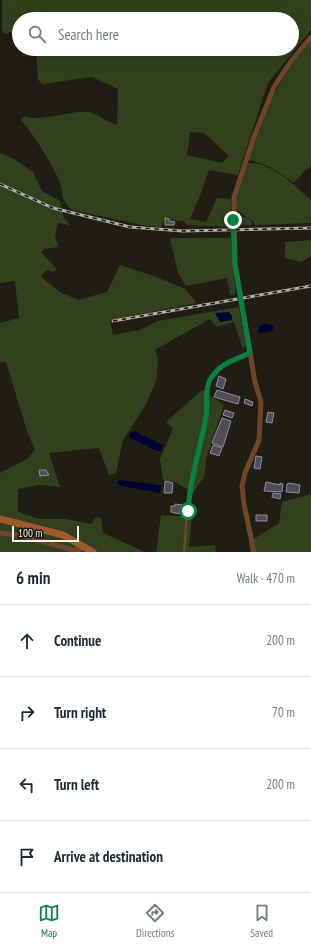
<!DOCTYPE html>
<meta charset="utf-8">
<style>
body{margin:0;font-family:"PT Sans Narrow",sans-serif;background:#f6f6f7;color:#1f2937}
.scale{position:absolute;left:12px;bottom:10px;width:67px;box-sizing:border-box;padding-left:4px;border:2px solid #f2f1eb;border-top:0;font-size:11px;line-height:14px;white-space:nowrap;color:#f2f1eb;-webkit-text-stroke:3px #16140b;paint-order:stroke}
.stop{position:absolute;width:12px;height:12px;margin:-9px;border:3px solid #0b8043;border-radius:50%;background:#fff}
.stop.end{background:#0b8043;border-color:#fff;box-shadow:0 1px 4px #0008}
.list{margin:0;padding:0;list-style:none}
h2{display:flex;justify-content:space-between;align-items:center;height:52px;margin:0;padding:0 16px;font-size:17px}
h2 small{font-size:13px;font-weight:400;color:#747a83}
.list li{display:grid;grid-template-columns:26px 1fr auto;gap:12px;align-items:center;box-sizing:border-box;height:72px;padding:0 16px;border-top:1px solid #e0e1e3}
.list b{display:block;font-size:15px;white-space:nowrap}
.list em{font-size:13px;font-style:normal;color:#747a83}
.icon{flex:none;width:22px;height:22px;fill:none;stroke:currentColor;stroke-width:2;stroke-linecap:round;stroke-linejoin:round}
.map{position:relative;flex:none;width:311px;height:552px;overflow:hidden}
.search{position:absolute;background:#fff;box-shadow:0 4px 16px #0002;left:12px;right:12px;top:12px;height:44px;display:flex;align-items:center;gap:10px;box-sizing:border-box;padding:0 14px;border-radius:22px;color:#747a83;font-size:15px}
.sheet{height:340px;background:#fff}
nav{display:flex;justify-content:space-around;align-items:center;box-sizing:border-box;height:56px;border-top:1px solid #e0e1e3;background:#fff;font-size:11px;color:#747a83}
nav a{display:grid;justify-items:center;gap:2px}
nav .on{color:#0b8043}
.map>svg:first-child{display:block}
.green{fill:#32401d;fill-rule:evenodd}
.water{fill:#000434}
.building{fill:#4f4d58;stroke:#8f8e99}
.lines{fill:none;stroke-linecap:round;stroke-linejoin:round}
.service{stroke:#6f462a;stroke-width:2.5}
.minor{stroke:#6f462a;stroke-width:5}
.secondary{stroke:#9d5b2d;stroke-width:7}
.rail-casing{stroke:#b0afa8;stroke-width:3}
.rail{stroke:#16140b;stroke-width:1.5;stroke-dasharray:4.5;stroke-linecap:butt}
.route{stroke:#0b8043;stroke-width:5}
</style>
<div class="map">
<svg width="311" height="552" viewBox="0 0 311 552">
<rect width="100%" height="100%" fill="#1f1d14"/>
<!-- green -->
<path class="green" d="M2,0H311V30L268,83L238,175L209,170L201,193L190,219L206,222L217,198L231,199L230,227L186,225L184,221L164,220L161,227L142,225L72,210C58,198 65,194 59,180C49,159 36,138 21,120L24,116C40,123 69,110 89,112C96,113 107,122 117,125L118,89L92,77L43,84L38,80L36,49H292V19H19V30L5,34L2,30ZM190,132L204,133L229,156L222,163L187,155Z
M311,41V167L305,170L294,183C279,172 267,163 248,160L273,96L290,66Z
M0,153L14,159L33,172L42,191L60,201L64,218L70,225L58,223L55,235L58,247L45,249L41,252L57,269L54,272L46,270L41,277L60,292L78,300L107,292L120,265L154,276L185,289L197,303L110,320L113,335L140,330L157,321L239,307L246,345L243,349L234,322L217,327L210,319L155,350L158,360L156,382L145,406L123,440L116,473L109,475L99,448L49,453L60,487L39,485L18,489V512L40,519H67L91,524L96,517L101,518L103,533L145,552H0V473L27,459L35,450L27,431L6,362H0V323L19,318L15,281L0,283Z
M248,163C272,162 295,186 311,200V223L254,225V222L235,209L236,197Z
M235,216L246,217L252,222V225L237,226Z
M170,238H231L236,294L230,295L227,278L186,286L178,273Z
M311,240V256L301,262L285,258V242Z
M202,390L224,405L207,456L204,477L193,493L175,482L163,480L160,459L173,428L166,422Z
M311,494V552H250L249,542L279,523L282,502Z
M161,515L192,517L189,547L215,545L216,552H156Z"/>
<!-- water -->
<path class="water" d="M229,312L232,316V320L220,322L215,313Z
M266,324L274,326L273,331L259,333L258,327Z
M134,431L163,445L161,451H157L129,437L130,433Z
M119,480L159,485L161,486L160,493L121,486L117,483Z"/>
<!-- building -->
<path class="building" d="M165,218L169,219V221L175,222L174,225H165Z
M219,376L226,379L223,389L216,386Z
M217,390L240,397L238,404L214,397Z
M245,399L253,402L252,406L244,403Z
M225,410L234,413L232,418L223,415Z
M268,412L274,413L272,423L266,422Z
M222,418L231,421L223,447L212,443Z
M213,445L222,448L219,456L210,453Z
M256,456L262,457L260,469L254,468Z
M39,470H46L49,475L40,476Z
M165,481L173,483L172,493H164Z
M266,482L280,485V483L283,484L282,492L264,491Z
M289,483L300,485L299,493L286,492L287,484Z
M273,493L281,494L280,499L272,497Z
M175,504L182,505V512H179V514L171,512V506H175Z
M256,515H267V521H256Z"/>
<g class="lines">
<!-- service -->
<path class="service" d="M184,552L189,489L206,415L205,393L211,378L219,368L249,354"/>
<!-- minor -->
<path class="minor" d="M0,533L23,536L73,550L81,549L84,546
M254,552L244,504L242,486L245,473L259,440L261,402L255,382L235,264L234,197L254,137L274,87L291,61L311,37"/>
<!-- secondary -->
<path class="secondary" d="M0,519L63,535L93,552"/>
<!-- rail casing -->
<g class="rail-casing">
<path id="rail" d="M0,184L53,208L130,227L183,231L311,228
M113,321L311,286"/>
</g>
<!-- rail -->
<use href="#rail" class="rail"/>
</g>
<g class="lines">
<!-- route -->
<path class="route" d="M188,511C190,478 200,449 206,417C209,401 202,387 215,373C222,363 239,358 250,353L235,264L233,220"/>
</g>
</svg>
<div class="scale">100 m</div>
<div class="stop" style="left:188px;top:511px"></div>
<div class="stop end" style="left:233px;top:220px"></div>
<div class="search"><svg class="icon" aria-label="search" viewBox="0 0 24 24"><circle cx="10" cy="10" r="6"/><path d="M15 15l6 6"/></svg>Search here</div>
</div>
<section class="sheet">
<h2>6 min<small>Walk · 470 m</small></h2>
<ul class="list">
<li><svg class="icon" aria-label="ahead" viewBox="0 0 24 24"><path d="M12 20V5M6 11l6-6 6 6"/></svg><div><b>Continue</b></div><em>200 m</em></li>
<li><svg class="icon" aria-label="right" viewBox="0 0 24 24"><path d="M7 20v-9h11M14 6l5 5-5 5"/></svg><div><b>Turn right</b></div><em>70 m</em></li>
<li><svg class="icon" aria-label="left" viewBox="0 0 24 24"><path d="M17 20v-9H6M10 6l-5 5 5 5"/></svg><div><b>Turn left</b></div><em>200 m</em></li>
<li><svg class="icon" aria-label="arrive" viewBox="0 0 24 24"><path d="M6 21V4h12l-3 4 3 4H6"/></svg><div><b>Arrive at destination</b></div></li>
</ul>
</section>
<nav>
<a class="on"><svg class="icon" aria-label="map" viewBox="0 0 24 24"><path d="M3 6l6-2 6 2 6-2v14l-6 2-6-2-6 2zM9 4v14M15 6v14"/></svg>Map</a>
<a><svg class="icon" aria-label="directions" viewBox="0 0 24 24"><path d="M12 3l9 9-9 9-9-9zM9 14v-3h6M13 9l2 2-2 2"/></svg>Directions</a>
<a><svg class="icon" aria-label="saved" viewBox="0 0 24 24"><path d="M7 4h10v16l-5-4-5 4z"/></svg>Saved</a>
</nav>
